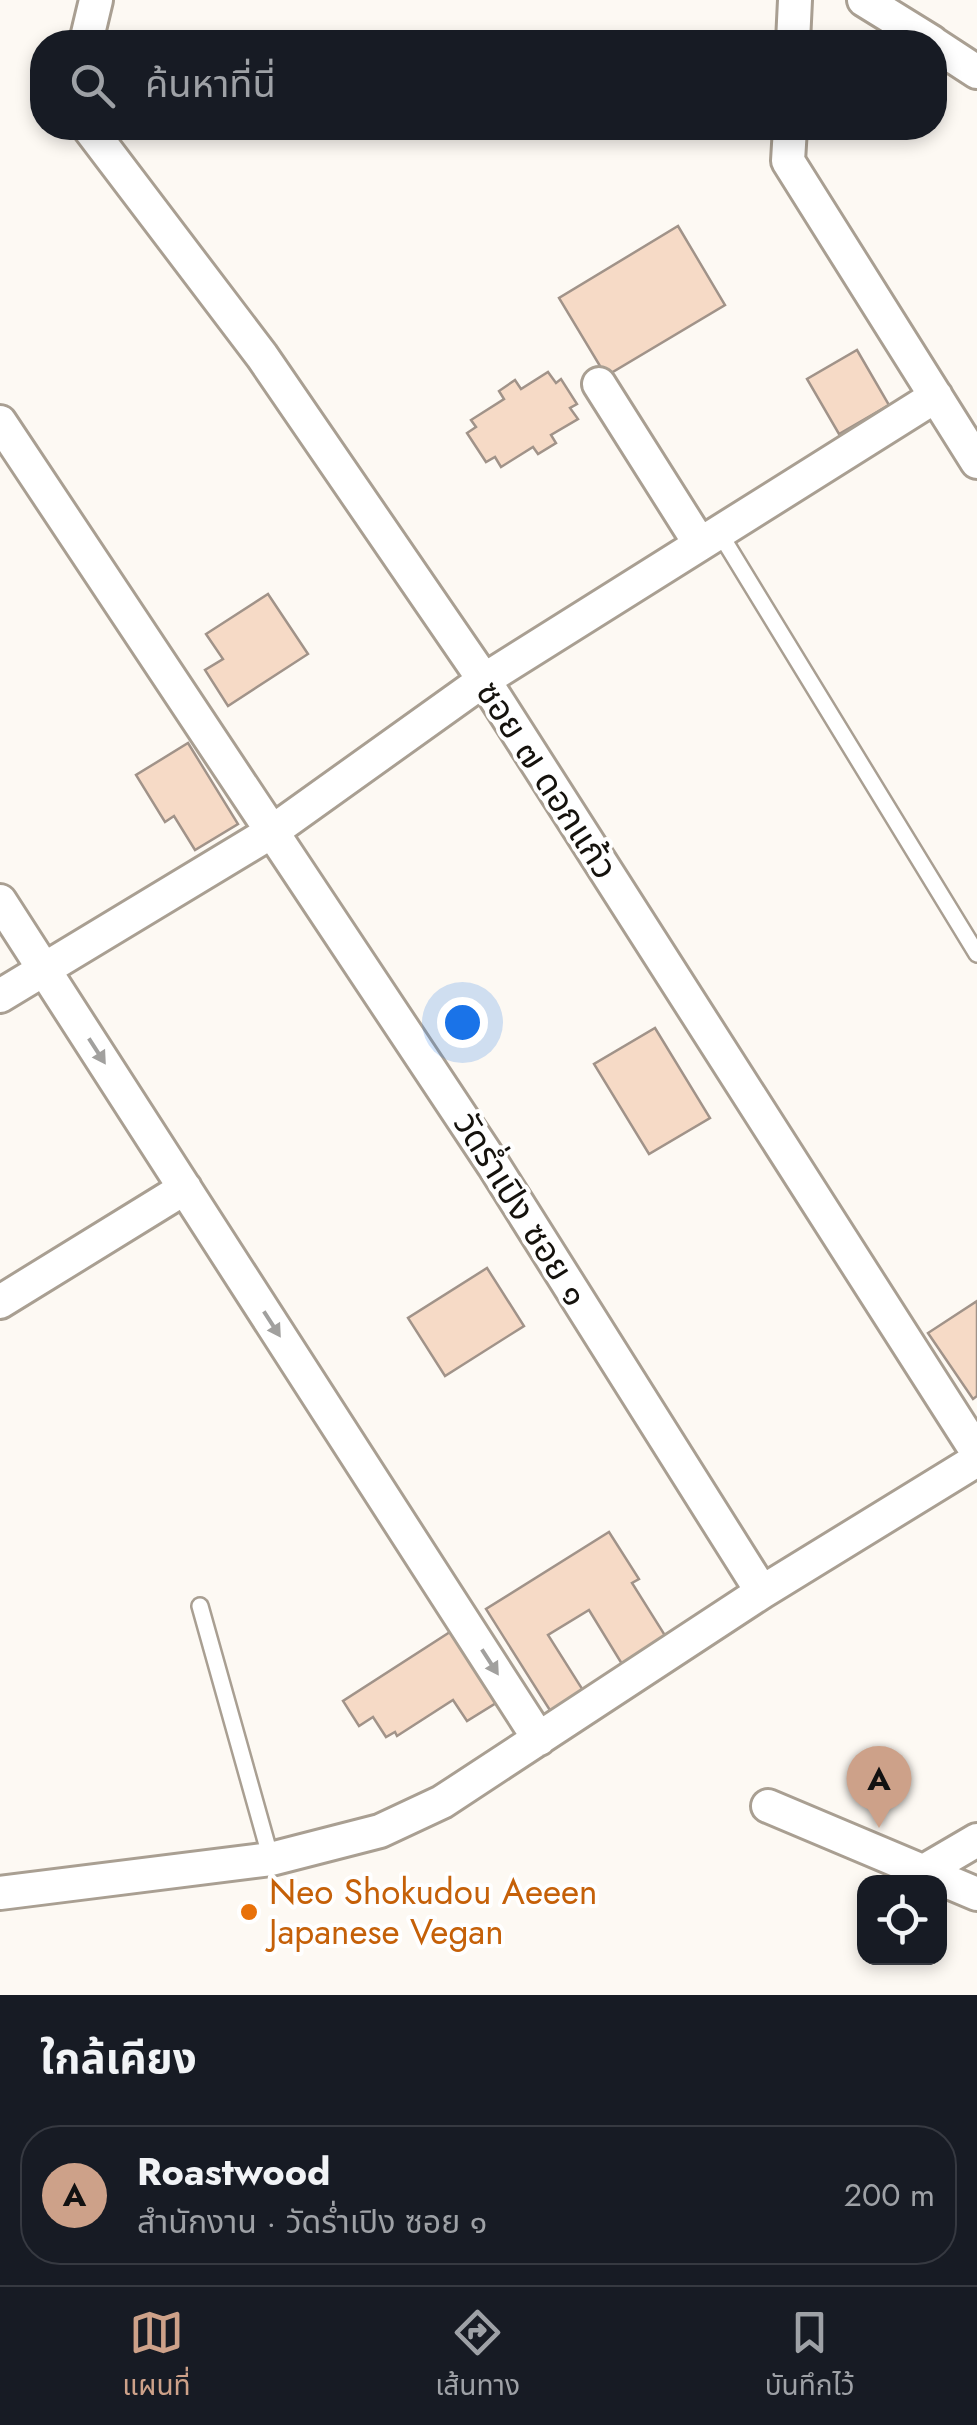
<!DOCTYPE html>
<html lang="th">
<meta charset="utf-8">
<style>
body{margin:0;font-family:Jost,"Noto Sans Thai",sans-serif;background:#20242c;color:#f1f3f6}
.controls{position:absolute;right:30px;bottom:30px;display:grid;overflow:hidden;border-radius:20px;box-shadow:0 5px 15px #0003}
.controls button{width:90px;height:90px;display:grid;place-items:center;padding:0;border:0;border-bottom:2px solid #363941;background:#171b24;color:#f1f3f6;font:50px sans-serif}
.you{position:absolute;left:462px;top:1022px;width:35px;height:35px;margin:-25px;border:8px solid #fff;border-radius:50%;background:#1a73e8;box-shadow:0 0 0 15px #1a73e833}
.badge{display:grid;place-items:center;width:65px;height:65px;border-radius:50%;background:#cda189;color:#111;font-size:32px;font-weight:700}
.pin{position:absolute;translate:-50% -82px;filter:drop-shadow(0 2px 5px #0008)}
.pin::after{content:'';position:absolute;top:52px;width:35px;height:30px;background:inherit;clip-path:polygon(0 0,100% 0,50% 100%)}
.list{margin:0;padding:0;list-style:none}
h2{display:flex;justify-content:space-between;align-items:center;height:130px;margin:0;padding:0 40px;font-size:42px}
h2 small{font-size:32px;font-weight:400;color:#9ea1a6}
.list li{display:grid;grid-template-columns:65px 1fr auto;gap:30px;align-items:center;box-sizing:border-box;height:140px;margin:0 20px 20px;padding:0 20px;border:2px solid #363941;border-radius:40px}
.list b{display:block;font-size:38px;white-space:nowrap}
.list p{margin:0;font-size:32px;white-space:nowrap;color:#9ea1a6}
.list em{font-size:32px;font-style:normal;color:#9ea1a6}
.icon{flex:none;width:55px;height:55px;fill:none;stroke:currentColor;stroke-width:2;stroke-linecap:round;stroke-linejoin:round}
.map{position:relative;flex:none;width:977px;height:1995px;overflow:hidden}
.search{position:absolute;background:#171b24;box-shadow:0 5px 15px #0003;left:30px;right:30px;top:30px;height:110px;display:flex;align-items:center;gap:25px;box-sizing:border-box;padding:0 35px;border-radius:40px;color:#9ea1a6;font-size:38px}
.sheet{height:290px;background:#171b24}
nav{display:flex;justify-content:space-around;align-items:center;box-sizing:border-box;height:140px;border-top:2px solid #363941;background:#171b24;font-size:28px;color:#9ea1a6}
nav a{display:grid;justify-items:center;gap:5px}
nav .on{color:#cda189}
.map>svg:first-child{display:block}
.building{fill:#f6dac6;stroke:#a19389;stroke-width:2.5}
.lines{fill:none;stroke-linecap:round;stroke-linejoin:round}
.lane-casing{stroke:#a99f92;stroke-width:20}
.street-casing{stroke:#a99f92;stroke-width:38}
.lane{stroke:#fff;stroke-width:15}
.street{stroke:#fff;stroke-width:32}
.oneway{fill:#a1a09e}
.food-dot{fill:#e8710a;stroke:#fff;stroke-width:4}
.labels{text-anchor:middle;stroke-width:8;stroke-linejoin:round;paint-order:stroke}
.street-label{font-size:35px;fill:#15120d;stroke:#fff}
.food-label{font-size:35px;fill:#c56008;stroke:#fff;text-anchor:start}
</style>
<div class="map">
<svg width="977" height="1995" viewBox="0 0 977 1995">
<rect width="100%" height="100%" fill="#fdf9f3"/>
<!-- building -->
<path class="building" d="M678,226L725,305L606,376L559,298Z
M857,350L889,405L839,434L807,379Z
M548,372L556,383L561,379L577,404L570,408L578,419L551,435L556,443L538,454L533,447L501,467L495,457L486,462L467,433L476,427L471,420L504,399L499,391L515,380L521,389Z
M268,594L308,654L228,706L205,670L223,659L206,634Z
M188,743L238,824L195,850L174,816L165,822L136,775Z
M655,1028L710,1118L649,1154L594,1064Z
M487,1268L524,1326L445,1376L408,1318Z
M977,1301V1396L973,1399L928,1333Z
M609,1532L639,1579L632,1583L666,1637L622,1664L589,1610L548,1635L586,1695L553,1715L486,1609Z
M450,1632L496,1703L467,1721L453,1700L397,1736L395,1732L386,1737L373,1717L359,1726L343,1701Z"/>
<g class="lines">
<!-- lane casing -->
<g class="lane-casing">
<path id="lane" d="M719,532L977,954
M200,1606L271,1859"/>
</g>
<!-- street casing -->
<g class="street-casing">
<path id="street" d="M864,0L932,42
M86,42L96,0
M793,42L795,0
M934,44L977,72
M89,128L262,356L484,680L977,1452
M790,128L788,161L977,462
M599,384L700,544
M0,422L494,1166L762,1592
M0,901L539,1739
M0,996L273,831L484,680L936,396
M0,1302L185,1188
M768,1806L977,1894
M924,1871L977,1840
M0,1893L271,1859L380,1831L442,1802L762,1592L977,1460"/>
</g>
<!-- lane -->
<use href="#lane" class="lane"/>
<!-- street -->
<use href="#street" class="street"/>
</g>
<!-- one-way arrows -->
<defs><path id="oneway-solid" d="M-6-.8H1V-3.2L6.5 0L1 3.2V.8H-6Z" transform="scale(2.5)"/></defs>
<g class="oneway">
<use href="#oneway-solid" transform="translate(97 1051) rotate(57)"/>
<use href="#oneway-solid" transform="translate(272 1324) rotate(57)"/>
<use href="#oneway-solid" transform="translate(490 1662) rotate(57)"/>
</g>
<!-- markers -->
<circle class="food-dot" cx="249" cy="1912" r="10"/>
<g class="labels">
<!-- street labels -->
<g class="street-label">
<text transform="translate(547 780) rotate(57)" y="12">ซอย ๗ ดอกแก้ว</text>
<text transform="translate(521 1209) rotate(58)" y="12">วัดร่ำเปิง ซอย ๑</text>
</g>
<!-- food labels -->
<g class="food-label">
<text x="269" y="1904">Neo Shokudou Aeeen<tspan x="269" dy="40">Japanese Vegan</tspan></text>
</g>
</g>
</svg>
<div class="controls">
<button><svg class="icon" aria-label="locate" viewBox="0 0 24 24"><circle cx="12" cy="12" r="6"/><path d="M12 2v4M12 18v4M2 12h4M18 12h4"/></svg></button>
</div>
<div class="you"></div>
<div class="pin badge" style="left:879px;top:1828px">A</div>
<div class="search"><svg class="icon" aria-label="search" viewBox="0 0 24 24"><circle cx="10" cy="10" r="6"/><path d="M15 15l6 6"/></svg>ค้นหาที่นี่</div>
</div>
<section class="sheet">
<h2>ใกล้เคียง<small></small></h2>
<ul class="list">
<li><span class="badge">A</span><div><b>Roastwood</b><p>สำนักงาน · วัดร่ำเปิง ซอย ๑</p></div><em>200 m</em></li>
</ul>
</section>
<nav>
<a class="on"><svg class="icon" aria-label="map" viewBox="0 0 24 24"><path d="M3 6l6-2 6 2 6-2v14l-6 2-6-2-6 2zM9 4v14M15 6v14"/></svg>แผนที่</a>
<a><svg class="icon" aria-label="directions" viewBox="0 0 24 24"><path d="M12 3l9 9-9 9-9-9zM9 14v-3h6M13 9l2 2-2 2"/></svg>เส้นทาง</a>
<a><svg class="icon" aria-label="saved" viewBox="0 0 24 24"><path d="M7 4h10v16l-5-4-5 4z"/></svg>บันทึกไว้</a>
</nav>
